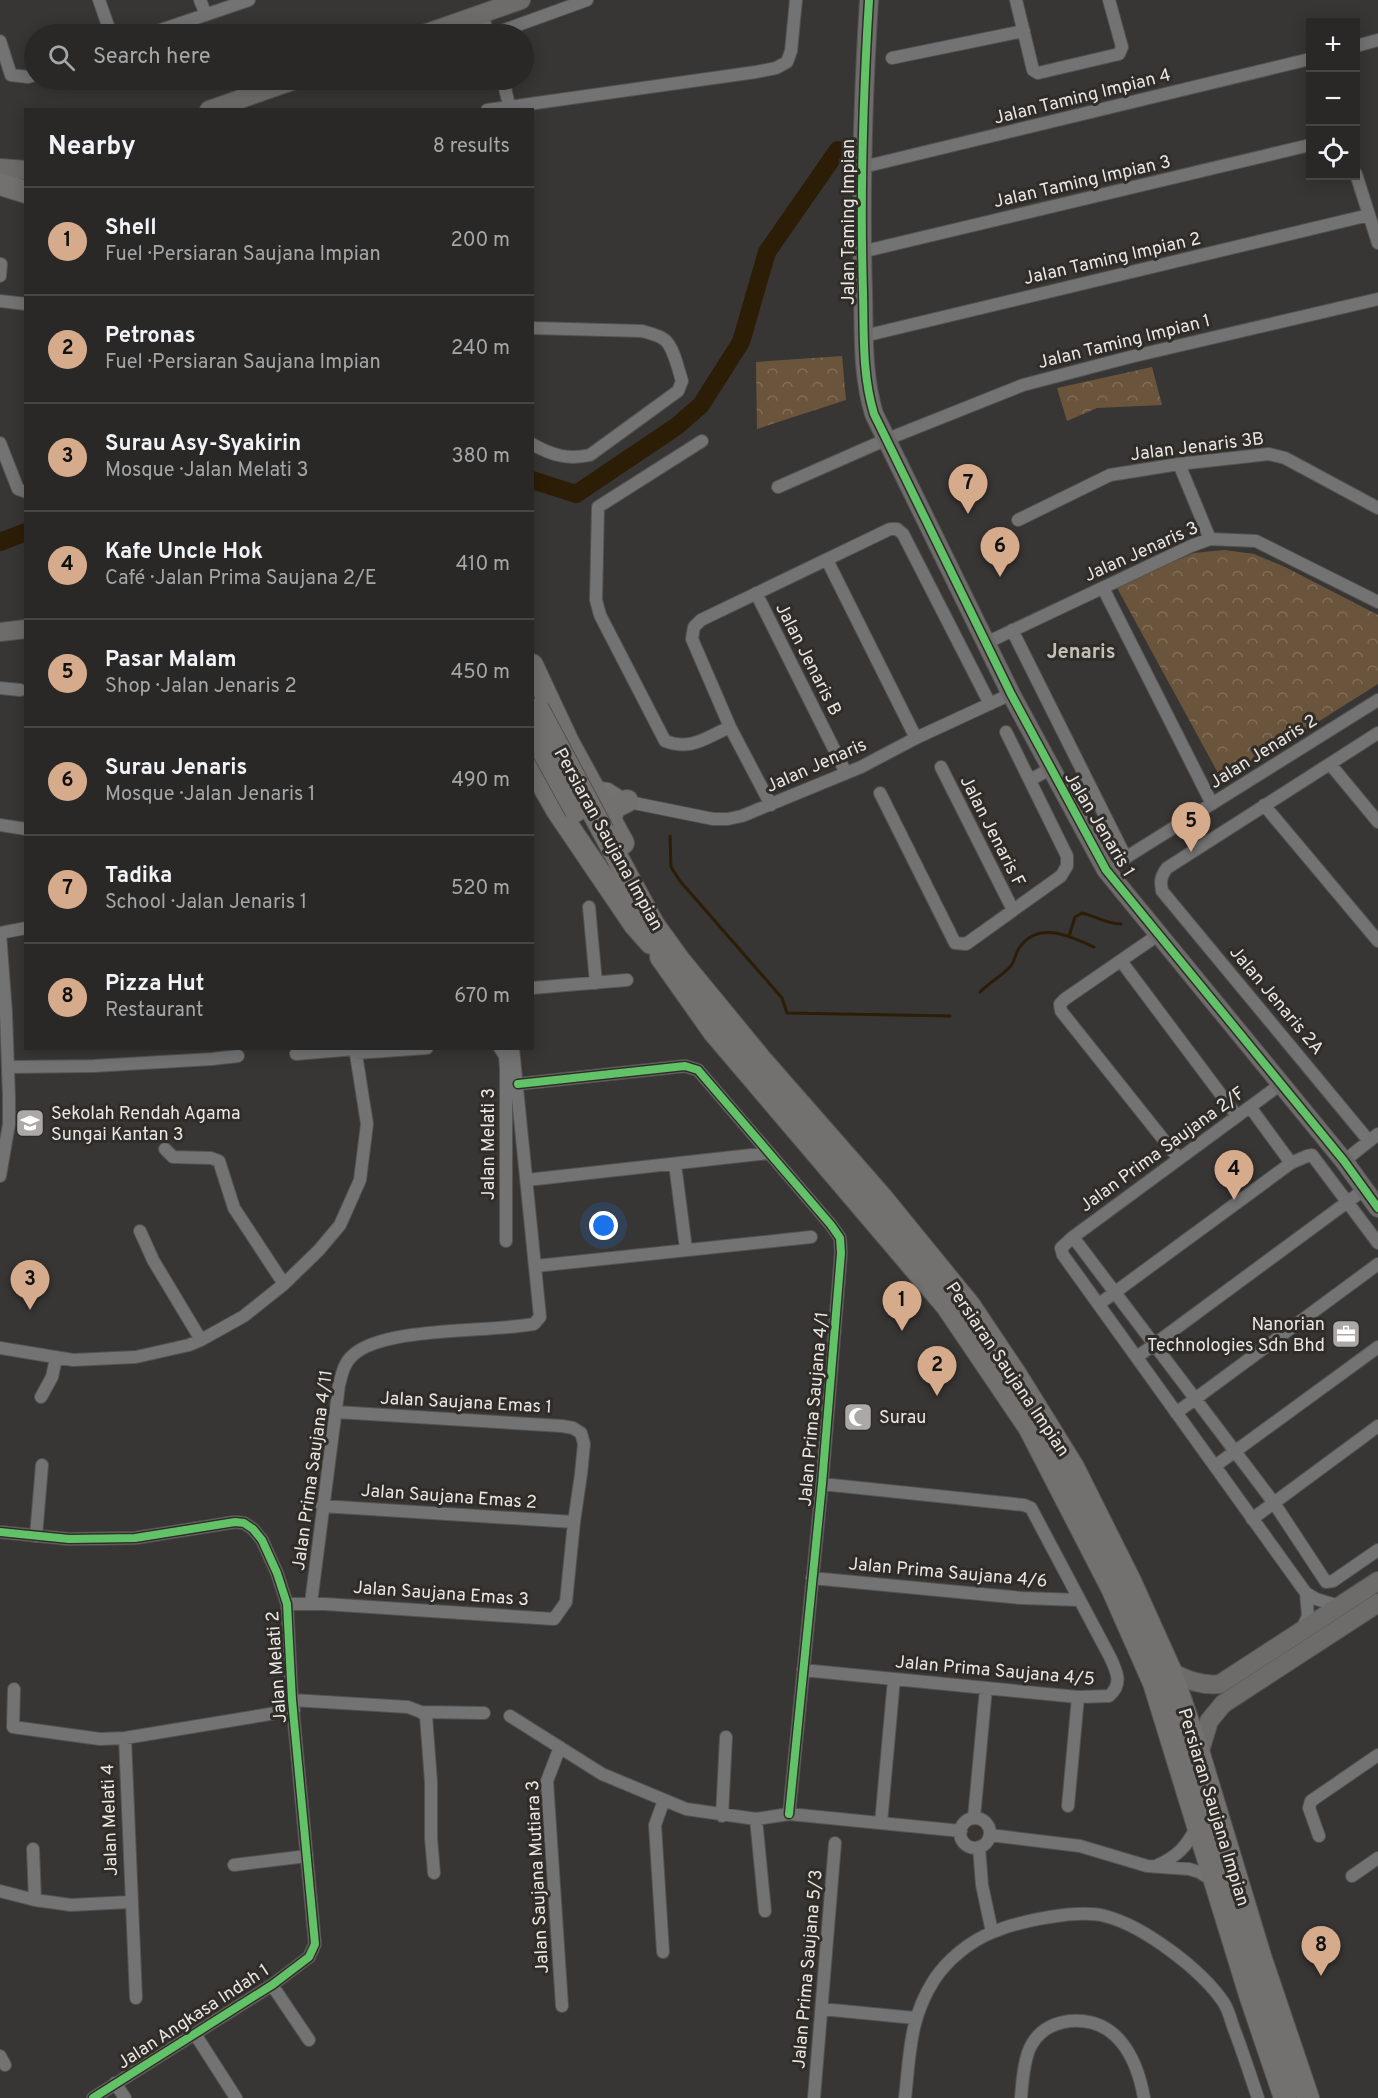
<!DOCTYPE html>
<meta charset="utf-8">
<style>
body{margin:0;font-family:Overpass,sans-serif;background:#363433;color:#f1f3f6}
.controls{position:absolute;right:18px;top:18px;display:grid;overflow:hidden;border-radius:0px;box-shadow:0 3px 15px #0003}
.controls button{width:54px;height:54px;display:grid;place-items:center;padding:0;border:0;border-bottom:2px solid #464444;background:#2a2827;color:#f1f3f6;font:30px sans-serif}
.you{position:absolute;left:604px;top:1226px;width:21px;height:21px;margin:-15px;border:4px solid #fff;border-radius:50%;background:#1a73e8;box-shadow:0 0 0 9px #1a73e833}
.badge{display:grid;place-items:center;width:39px;height:39px;border-radius:50%;background:#d6ab8b;color:#111;font-size:20px;font-weight:700}
.pin{position:absolute;translate:-50% -50px;filter:drop-shadow(0 2px 3px #0008)}
.pin::after{content:'';position:absolute;top:32px;width:21px;height:18px;background:inherit;clip-path:polygon(0 0,100% 0,50% 100%)}
.list{margin:0;padding:0;list-style:none}
h2{display:flex;justify-content:space-between;align-items:center;height:78px;margin:0;padding:0 24px;font-size:26px}
h2 small{font-size:20px;font-weight:400;color:#a5a6a7}
.list li{display:grid;grid-template-columns:39px 1fr auto;gap:18px;align-items:center;box-sizing:border-box;height:108px;padding:0 24px;border-top:2px solid #464444}
.list b{display:block;font-size:22px;white-space:nowrap}
.list p{margin:0;font-size:20px;white-space:nowrap;color:#a5a6a7}
.list em{font-size:20px;font-style:normal;color:#a5a6a7}
.icon{flex:none;width:33px;height:33px;fill:none;stroke:currentColor;stroke-width:2;stroke-linecap:round;stroke-linejoin:round}
.map{position:relative;flex:none;width:1378px;height:2098px;overflow:hidden}
.search{position:absolute;background:#2a2827;box-shadow:0 3px 15px #0003;left:24px;top:24px;width:510px;height:66px;display:flex;align-items:center;gap:15px;box-sizing:border-box;padding:0 21px;border-radius:33px;color:#a5a6a7;font-size:22px}
.panel{position:absolute;background:#2a2827;box-shadow:0 3px 15px #0003;left:24px;top:108px;width:510px;height:942px;border-radius:0px}
.map>svg:first-child{display:block}
.park{fill:url(#park-crowns)}
.lines{fill:none;stroke-linecap:round;stroke-linejoin:round}
.stream{stroke:#2c1d07;stroke-width:3}
.river{stroke:#2c1d07;stroke-width:18}
.street-casing{stroke:#535251;stroke-width:14}
.secondary-casing{stroke:#535251;stroke-width:20}
.highway-casing{stroke:#535251;stroke-width:24}
.street{stroke:#747373;stroke-width:12}
.secondary{stroke:#6e6c6b;stroke-width:18}
.highway{stroke:#72716f;stroke-width:22}
.highway-bridge-casing{stroke:#535251;stroke-width:24;stroke-linecap:butt}
.highway-bridge{stroke:#72716f;stroke-width:22}
.cycleway-casing{stroke:#302c28;stroke-width:11}
.cycleway{stroke:#61c268;stroke-width:8}
.labels{text-anchor:middle;stroke-width:6;stroke-linejoin:round;paint-order:stroke}
.street-label{font-size:18px;fill:#e9e6e4;stroke:#302c28}
.poi-label{font-size:18px;fill:#e9e6e4;stroke:#302c28;text-anchor:start}
.neighbourhood-label{font-size:20px;font-weight:bold;fill:#c4bfb9;stroke:#302c28}
</style>
<div class="map">
<svg width="1378" height="2098" viewBox="0 0 1378 2098">
<defs>
<pattern id="park-crowns" width="20" height="18" patternUnits="userSpaceOnUse" patternTransform="scale(1.5)"><rect width="20" height="18" fill="#6a553c"/><path d="M2 6a3 3 0 1 1 6 0M12 15a3 3 0 1 1 6 0" fill="none" stroke="#7f6d58"/></pattern>
</defs>
<rect width="100%" height="100%" fill="#383634"/>
<!-- park -->
<path class="park" d="M842,356L846,400L757,429L756,362Z
M1152,367L1162,405L1097,408L1067,421L1057,388Z
M1224,550L1254,554L1285,567L1378,615V684L1223,782L1116,586L1194,553Z"/>
<g class="lines">
<!-- stream -->
<path class="stream" d="M670,836L671,867L680,881L782,998L787,1013L950,1016
M1069,936L1075,917L1082,913C1096,916 1106,924 1121,924
M980,992C989,983 1000,977 1009,968C1015,962 1015,954 1019,948C1038,920 1070,936 1094,947"/>
<!-- river -->
<path class="river" d="M532,480L576,494L677,426L701,405L741,342L767,252L838,150
M0,542L26,532"/>
<!-- street casing -->
<g class="street-casing">
<path id="street" d="M99,0L111,34
M200,0L206,15
M1016,0L1033,70L1038,73L1119,54L1122,47L1109,0
M481,14L489,34
M149,34L249,0
M493,34L587,0
M0,41L11,75L28,77L34,75
M1356,46L1378,40
M892,58L1024,31
M503,80L509,105
M487,110L756,72L776,68L787,62L791,51L796,0
M863,167L1310,59
M1356,174L1378,243
M861,252L1310,145
M0,276L1,264
M0,301L26,304
M532,328L642,331C649,333 659,335 665,340C674,348 678,369 682,381L678,391L590,455C568,460 551,455 532,444
M864,336L1369,215
M702,441L598,507L596,600L600,615L665,741C691,751 705,738 730,727
M0,443L18,489L26,492
M1179,464L1210,539
M778,487L885,440L1023,385L1130,357L1378,299
M1018,520L1110,475L1179,464L1269,454L1285,458L1378,508
M827,560L916,738
M1103,588L1212,804
M756,593L846,773
M1012,630L1126,858
M986,643L1191,546L1210,539L1256,541L1378,602
M0,688L20,690
M1330,764L1378,822
M941,767L1013,910
M1030,780L1050,769
M593,787L608,789L627,801
M880,793L955,943L966,944L1061,876L1067,866V856L1006,732
M624,801L713,819H728L742,816L861,767L916,738L1011,694
M771,805L730,727L692,639L694,627L701,620L890,529H897L903,534L990,704
M1264,805L1378,941
M0,825L26,829
M1106,870L1378,700
M589,907L596,983
M1158,935L1065,999L1060,1004L1061,1011L1179,1159
M1121,961L1237,1116
M532,988L627,980
M500,1048L505,1056L506,1069V1241
M356,1053L427,1048
M296,1054L355,1049
M9,1067L93,1066L212,1059L238,1056
M518,1084L685,1066L698,1070L831,1225L840,1238L841,1253L822,1484L789,1814
M1281,1084L1073,1237L1061,1248L1063,1255L1306,1593L1316,1599L1339,1606
M1250,1107L1291,1163
M1369,1141L1162,891C1160,881 1161,876 1167,868L1378,733
M165,1149L173,1157L211,1158L219,1161L234,1208L284,1284
M1344,1161L1378,1134
M675,1164L686,1249
M0,1176L9,1124V1098L6,1013L0,933L26,928
M527,1180L768,1153
M140,1231L153,1260L201,1340
M1073,1237L1274,1503L1326,1582L1333,1581L1378,1550
M536,1266L811,1237
M1099,1304L1291,1163L1307,1156L1312,1155L1378,1243
M0,1348L73,1360L136,1357L189,1345L201,1340L244,1316L284,1284L319,1250L340,1225L360,1180L367,1124L355,1048
M1137,1357L1365,1189
M41,1397L52,1377L56,1358
M1176,1413L1378,1264
M1215,1466L1378,1347
M322,1506L574,1522
M1252,1519L1378,1426
M0,1532L69,1539L135,1538L235,1522L244,1523L253,1529L262,1540L277,1573L287,1604L292,1700L315,1944L309,1957L272,1985L93,2098
M36,1536L42,1465
M812,1578L1022,1598L1080,1600
M311,1603L339,1385C342,1374 344,1363 352,1356C381,1327 484,1332 527,1325L534,1324L540,1317L513,1048
M287,1604H325L554,1619L566,1602L574,1522L581,1474L584,1444L581,1433L573,1428L562,1426L336,1412
M1302,1629L1308,1616L1306,1593
M803,1670L1078,1697L1109,1696C1123,1684 1117,1672 1110,1657L1031,1508L1024,1505L822,1484
M14,1689L13,1727L100,1739L125,1738L294,1710
M292,1700L408,1707L421,1712L484,1713
M421,1712L426,1716L431,1782V1838L434,1873
M510,1716L602,1774L686,1809L756,1819L789,1814L961,1831
M125,1738L136,1998
M560,1747L547,1781L562,2006
M1068,1806L1078,1697
M722,1816L726,1737
M974,1818L986,1688
M960 1833a15 15 0 1 1 30 0a15 15 0 1 1-30 0Z
M756,1819L765,1911
M881,1823L894,1679
M990,1835L1080,1846L1147,1866L1189,1869L1199,1872L1212,1880
M1319,1836L1309,1808L1311,1801L1378,1755
M979,1847L982,1885L992,1932
M33,1849L35,1900
M234,1865L307,1856
M1158,1865C1178,1856 1187,1846 1197,1826
M1352,1876L1378,1858
M0,1891L35,1900L71,1905L130,1902
M663,1952L655,1825L664,1800
M272,1985L309,2040
M822,2009L915,2018
M195,2034L236,2098
M0,2056L5,2065
M115,2083L125,2098
M814,2098L835,1843
M905,2098C910,2054 909,2019 934,1980C947,1960 970,1941 993,1932C1019,1921 1077,1909 1105,1916C1144,1926 1202,1970 1224,2003C1229,2011 1231,2021 1234,2029C1243,2052 1250,2075 1258,2098
M1021,2098C1022,2084 1024,2056 1032,2044C1040,2030 1054,2023 1070,2021C1117,2017 1137,2058 1144,2098"/>
</g>
<!-- secondary casing -->
<g class="secondary-casing">
<path id="secondary" d="M869,0C863,97 860,195 863,292C864,333 862,375 874,414L1011,694L1106,870L1344,1161L1378,1208
M424,34L521,0
M209,110L295,80
M0,168L26,170
M0,632L26,629
M1171,1672C1187,1680 1202,1686 1220,1684L1378,1581
M1199,1754L1209,1721L1223,1704L1378,1603"/>
</g>
<!-- highway casing -->
<g class="highway-casing">
<path id="highway" d="M0,184L26,192
M532,665L568,742L623,843
M532,766L557,810L635,925L651,943
M610,818L615,807L627,801
M603,831L653,924L679,960L761,1060L881,1197L969,1305L1016,1375L1073,1467L1130,1581L1171,1672L1199,1754L1260,1956L1308,2098
M661,957L714,1032L947,1306L1029,1427L1112,1588L1154,1683L1251,1998L1285,2098"/>
</g>
<!-- street -->
<use href="#street" class="street"/>
<!-- secondary -->
<use href="#secondary" class="secondary"/>
<!-- highway -->
<use href="#highway" class="highway"/>
<!-- highway-bridge casing -->
<g class="highway-bridge-casing">
<path id="highway-bridge" d="M538,709L603,831
M532,731L576,811"/>
</g>
<!-- highway-bridge -->
<use href="#highway-bridge" class="highway-bridge"/>
<!-- cycleway casing -->
<g class="cycleway-casing">
<path id="cycleway" d="M869,0C863,97 860,195 863,292C864,333 862,375 874,414L1011,694L1106,870L1344,1161L1378,1208
M518,1084L685,1066L698,1070L831,1225L840,1238L841,1253L822,1484L789,1814
M0,1532L69,1539L135,1538L235,1522L244,1523L253,1529L262,1540L277,1573L287,1604L292,1700L315,1944L309,1957L272,1985L93,2098"/>
</g>
<!-- cycleway -->
<use href="#cycleway" class="cycleway"/>
</g>
<!-- icons -->
<defs>
<g id="school-square" transform="scale(1.5)"><rect x="-9" y="-9" width="18" height="18" rx="4" fill="#aba8a6" stroke="#302c28"/><path d="M0-5L7-2L0 1L-7-2ZM-4 1L0 2.5L4 1V4Q0 6-4 4Z" fill="#fff"/></g>
<g id="office-square" transform="scale(1.5)"><rect x="-9" y="-9" width="18" height="18" rx="4" fill="#aba8a6" stroke="#302c28"/><path d="M-6-3h4V-5.5h4V-3h4V5H-6ZM-1-4.5V-3h2v-1.5ZM-6 0V1H6V0Z" fill="#fff"/></g>
<g id="mosque-square" transform="scale(1.5)"><rect x="-9" y="-9" width="18" height="18" rx="4" fill="#aba8a6" stroke="#302c28"/><path d="M3.5-4.9A6 6 0 1 0 3.5 4.9A5 5 0 1 1 3.5-4.9Z" fill="#fff"/></g>
</defs>
<g fill-rule="evenodd">
<use href="#school-square" x="30" y="1123"/>
<use href="#office-square" x="1346" y="1334"/>
<use href="#mosque-square" x="858" y="1417"/>
</g>
<g class="labels">
<!-- street labels -->
<g class="street-label">
<text transform="translate(1082 96) rotate(-14)" y="6">Jalan Taming Impian 4</text>
<text transform="translate(1082 181) rotate(-13)" y="6">Jalan Taming Impian 3</text>
<text transform="translate(848 222) rotate(-90)" y="6">Jalan Taming Impian</text>
<text transform="translate(1112 258) rotate(-13)" y="6">Jalan Taming Impian 2</text>
<text transform="translate(1124 341) rotate(-14)" y="6">Jalan Taming Impian 1</text>
<text transform="translate(1197 446) rotate(-7)" y="6">Jalan Jenaris 3B</text>
<text transform="translate(1141 551) rotate(-24)" y="6">Jalan Jenaris 3</text>
<text transform="translate(809 659) rotate(63)" y="6">Jalan Jenaris B</text>
<text transform="translate(1263 751) rotate(-32)" y="6">Jalan Jenaris 2</text>
<text transform="translate(816 765) rotate(-24)" y="6">Jalan Jenaris</text>
<text transform="translate(1100 824) rotate(59)" y="6">Jalan Jenaris 1</text>
<text transform="translate(993 831) rotate(63)" y="6">Jalan Jenaris F</text>
<text transform="translate(609 839) rotate(61)" y="6">Persiaran Saujana Impian</text>
<text transform="translate(1277 1000) rotate(50)" y="6">Jalan Jenaris 2A</text>
<text transform="translate(488 1144) rotate(-90)" y="6">Jalan Melati 3</text>
<text transform="translate(1162 1149) rotate(-36)" y="6">Jalan Prima Saujana 2/F</text>
<text transform="translate(1008 1369) rotate(56)" y="6">Persiaran Saujana Impian</text>
<text transform="translate(466 1402) rotate(3)" y="6">Jalan Saujana Emas 1</text>
<text transform="translate(813 1409) rotate(-85)" y="6">Jalan Prima Saujana 4/1</text>
<text transform="translate(312 1470) rotate(-82)" y="6">Jalan Prima Saujana 4/11</text>
<text transform="translate(449 1496) rotate(4)" y="6">Jalan Saujana Emas 2</text>
<text transform="translate(948 1572) rotate(5)" y="6">Jalan Prima Saujana 4/6</text>
<text transform="translate(441 1593) rotate(4)" y="6">Jalan Saujana Emas 3</text>
<text transform="translate(276 1667) rotate(-94)" y="6">Jalan Melati 2</text>
<text transform="translate(995 1670) rotate(5)" y="6">Jalan Prima Saujana 4/5</text>
<text transform="translate(1214 1807) rotate(73)" y="6">Persiaran Saujana Impian</text>
<text transform="translate(109 1820) rotate(-92)" y="6">Jalan Melati 4</text>
<text transform="translate(537 1877) rotate(-93)" y="6">Jalan Saujana Mutiara 3</text>
<text transform="translate(807 1969) rotate(-85)" y="6">Jalan Prima Saujana 5/3</text>
<text transform="translate(193 2016) rotate(-33)" y="6">Jalan Angkasa Indah 1</text>
</g>
<!-- poi labels -->
<g class="poi-label">
<text x="51" y="1119">Sekolah Rendah Agama<tspan x="51" dy="21">Sungai Kantan 3</tspan></text>
<text x="1325" y="1330" text-anchor="end">Nanorian<tspan x="1325" dy="21">Technologies Sdn Bhd</tspan></text>
<text x="879" y="1423">Surau</text>
</g>
<!-- neighbourhood labels -->
<g class="neighbourhood-label">
<text x="1081" y="658">Jenaris</text>
</g>
</g>
</svg>
<div class="controls">
<button>+</button>
<button>−</button>
<button><svg class="icon" aria-label="locate" viewBox="0 0 24 24"><circle cx="12" cy="12" r="6"/><path d="M12 2v4M12 18v4M2 12h4M18 12h4"/></svg></button>
</div>
<div class="you"></div>
<div class="pin badge" style="left:902px;top:1331px">1</div>
<div class="pin badge" style="left:937px;top:1396px">2</div>
<div class="pin badge" style="left:30px;top:1310px">3</div>
<div class="pin badge" style="left:1234px;top:1200px">4</div>
<div class="pin badge" style="left:1191px;top:852px">5</div>
<div class="pin badge" style="left:1000px;top:577px">6</div>
<div class="pin badge" style="left:968px;top:514px">7</div>
<div class="pin badge" style="left:1321px;top:1976px">8</div>
<div class="search"><svg class="icon" aria-label="search" viewBox="0 0 24 24"><circle cx="10" cy="10" r="6"/><path d="M15 15l6 6"/></svg>Search here</div>
<section class="panel">
<h2>Nearby<small>8 results</small></h2>
<ul class="list">
<li><span class="badge">1</span><div><b>Shell</b><p>Fuel · Persiaran Saujana Impian</p></div><em>200 m</em></li>
<li><span class="badge">2</span><div><b>Petronas</b><p>Fuel · Persiaran Saujana Impian</p></div><em>240 m</em></li>
<li><span class="badge">3</span><div><b>Surau Asy-Syakirin</b><p>Mosque · Jalan Melati 3</p></div><em>380 m</em></li>
<li><span class="badge">4</span><div><b>Kafe Uncle Hok</b><p>Café · Jalan Prima Saujana 2/E</p></div><em>410 m</em></li>
<li><span class="badge">5</span><div><b>Pasar Malam</b><p>Shop · Jalan Jenaris 2</p></div><em>450 m</em></li>
<li><span class="badge">6</span><div><b>Surau Jenaris</b><p>Mosque · Jalan Jenaris 1</p></div><em>490 m</em></li>
<li><span class="badge">7</span><div><b>Tadika</b><p>School · Jalan Jenaris 1</p></div><em>520 m</em></li>
<li><span class="badge">8</span><div><b>Pizza Hut</b><p>Restaurant</p></div><em>670 m</em></li>
</ul>
</section>
</div>
